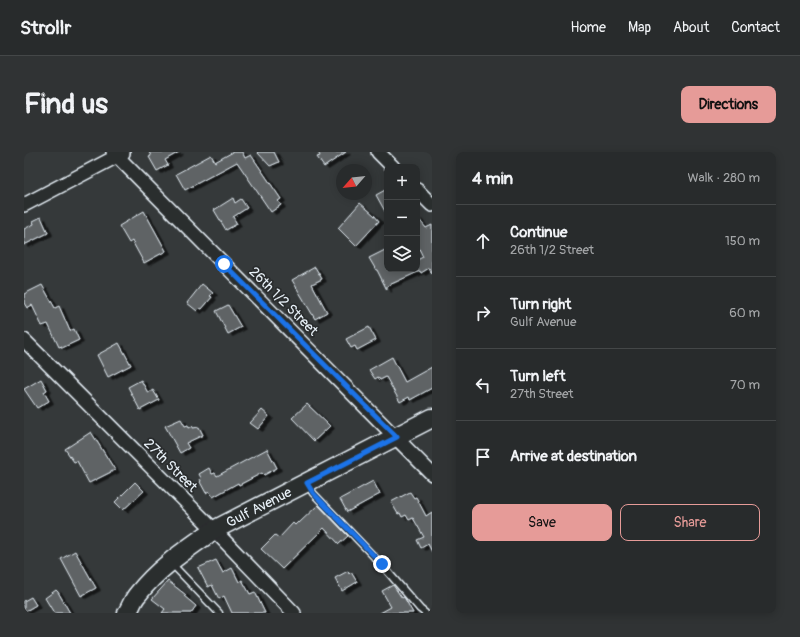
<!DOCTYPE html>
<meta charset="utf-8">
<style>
body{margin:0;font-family:Pangolin,sans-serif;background:#303334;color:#f1f3f6}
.controls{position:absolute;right:12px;top:12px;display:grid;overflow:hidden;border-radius:8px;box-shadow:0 2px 10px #0003}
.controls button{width:36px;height:36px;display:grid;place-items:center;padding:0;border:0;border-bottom:1px solid #444748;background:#282b2c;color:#f1f3f6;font:20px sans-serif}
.compass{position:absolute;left:312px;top:12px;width:36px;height:36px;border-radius:50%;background:#282b2c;box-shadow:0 2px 10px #0003;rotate:242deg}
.stop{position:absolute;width:12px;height:12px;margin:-9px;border:3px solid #1a73e8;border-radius:50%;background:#fff}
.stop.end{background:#1a73e8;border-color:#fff;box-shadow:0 1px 4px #0008}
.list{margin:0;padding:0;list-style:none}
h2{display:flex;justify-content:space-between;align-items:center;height:52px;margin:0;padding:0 16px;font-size:17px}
h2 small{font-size:13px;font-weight:400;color:#a5a7a9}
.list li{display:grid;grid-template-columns:26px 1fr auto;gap:12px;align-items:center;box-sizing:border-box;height:72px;padding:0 16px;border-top:1px solid #444748}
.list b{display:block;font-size:15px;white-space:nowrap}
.list p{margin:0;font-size:13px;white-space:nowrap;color:#a5a7a9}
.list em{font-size:13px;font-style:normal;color:#a5a7a9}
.actions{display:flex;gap:8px;padding:12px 16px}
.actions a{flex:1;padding:9px 0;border:1px solid #e69b98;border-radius:8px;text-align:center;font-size:14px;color:#e69b98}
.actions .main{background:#e69b98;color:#111}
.icon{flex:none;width:22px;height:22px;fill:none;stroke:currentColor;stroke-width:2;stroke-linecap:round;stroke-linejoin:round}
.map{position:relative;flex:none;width:408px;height:461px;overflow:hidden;border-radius:8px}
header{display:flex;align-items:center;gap:24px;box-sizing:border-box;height:56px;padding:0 20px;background:#282b2c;border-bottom:1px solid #444748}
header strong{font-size:19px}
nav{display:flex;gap:22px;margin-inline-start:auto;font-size:14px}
.intro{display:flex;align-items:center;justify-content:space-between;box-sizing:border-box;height:96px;padding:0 24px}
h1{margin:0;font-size:28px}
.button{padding:10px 18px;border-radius:8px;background:#e69b98;color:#111;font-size:14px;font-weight:700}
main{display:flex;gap:24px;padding:0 24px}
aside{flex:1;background:#282b2c;border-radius:8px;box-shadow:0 2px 10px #0003}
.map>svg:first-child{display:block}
.building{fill:#5f6365;stroke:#e8f1f8;filter:url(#shadow)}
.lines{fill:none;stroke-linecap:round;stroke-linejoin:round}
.lane-casing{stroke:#e8f1f8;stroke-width:9}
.street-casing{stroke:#e8f1f8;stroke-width:16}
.secondary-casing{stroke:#e8f1f8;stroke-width:21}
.lane{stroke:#2a2d2e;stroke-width:6}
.street{stroke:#2a2d2e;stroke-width:13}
.secondary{stroke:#2a2d2e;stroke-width:18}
.route{stroke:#1a73e8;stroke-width:5}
.labels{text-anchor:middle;stroke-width:3.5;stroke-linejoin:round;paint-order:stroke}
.street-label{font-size:14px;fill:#e8f1f8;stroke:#2a2d2e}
</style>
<header>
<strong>Strollr</strong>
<nav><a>Home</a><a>Map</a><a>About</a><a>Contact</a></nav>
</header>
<div class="intro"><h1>Find us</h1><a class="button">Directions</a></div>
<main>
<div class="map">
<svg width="408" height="461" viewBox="0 0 408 461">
<defs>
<filter id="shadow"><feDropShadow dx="4.5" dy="2.5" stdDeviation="0" flood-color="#0009"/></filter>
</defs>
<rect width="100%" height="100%" fill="#35393a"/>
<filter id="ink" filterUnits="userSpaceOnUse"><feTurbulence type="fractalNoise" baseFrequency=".025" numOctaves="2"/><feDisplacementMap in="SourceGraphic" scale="8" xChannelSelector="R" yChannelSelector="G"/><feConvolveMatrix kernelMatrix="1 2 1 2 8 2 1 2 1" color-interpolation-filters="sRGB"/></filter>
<g filter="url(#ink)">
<!-- building -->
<path class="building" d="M125,0H155L141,8L144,13L133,19L125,5L127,4Z
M209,0H218L221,6L227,3L257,47L254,49L257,53L247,60L213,10L161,38L152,22L187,3L191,10Z
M233,0H250L255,10L246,14Z
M294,0H322L300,15L293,5L296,4Z
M363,37V63L352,43Z
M209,46L211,51L217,47L223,56L209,65L213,72L202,78L190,58Z
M336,51L350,63L355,69L332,94L314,76Z
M120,59L142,99L120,111L108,89L105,91L95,74Z
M17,65L24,81L0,93V77L10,72L9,69Z
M393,65L402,76L408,73V122L405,116L397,121L396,119L363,134V138L353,118H352L345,106L363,97V117H393V108L399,105L393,92Z
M291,115L298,127L288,132L303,160L291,167L268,128Z
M178,132L189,141L186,144L188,145L178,157L176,156L173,159L163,151Z
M18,133L31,156L35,154L46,179L50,177L55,188L38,196V194L35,195L24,172L18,174L8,153L3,156L0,151V142Z
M204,153L217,175L204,182L192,159Z
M345,175L352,188L333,198L331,194L327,196L322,187Z
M95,191L107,213L84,225L73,203Z
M368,205L381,230L408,215V236L386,248L385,245L376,250L362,225L356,228L354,225L351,227L345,218Z
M17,227L23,238L20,240L25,249L13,256L0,237Z
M117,228L124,241L129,238L135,248L116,258L104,235Z
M283,252L306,274L290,289L268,266Z
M238,258L245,264L234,277L226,271Z
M157,267L161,274L164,273L165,276L169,274V276L175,275L179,283L162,291L165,296L156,301L141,274Z
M67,280L91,318L65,331L53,309L50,310L41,297Z
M243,297L253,316L240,323L238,321L215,333L214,331L189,345L185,339L182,341L176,330L177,329L176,327L177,326L175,322L185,316L188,322L191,321L193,324Z
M349,329L356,342L323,360L316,347Z
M111,330L120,339L99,358L91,350Z
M386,340L390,346L392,345L402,364L408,360V400L404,392L397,396L393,388L400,385L389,366L385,368L382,363L378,365L376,361L374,362L367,350Z
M294,353L324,384L315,392L300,376L258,417L237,397L251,383L255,386L269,371L271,373L274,370L275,371Z
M51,399L72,436L57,444L37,407Z
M192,408L199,421L208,416L215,430L218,428L226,442L231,440L241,461H208L200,444L195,447L188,433L184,435L174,416Z
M324,419L325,422L327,420L333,430L318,439L311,426Z
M144,429L162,443L160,444L172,454L167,461H138L141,457L128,447Z
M369,433L378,446L380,445L389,461H356L367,455L358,439Z
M32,438L34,440L46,461H30L21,446Z
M7,445L12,453L0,460V449Z"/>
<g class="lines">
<!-- lane casing -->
<g class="lane-casing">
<path id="lane" d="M284,332L289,341L358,413L396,457L401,461
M148,412L195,461"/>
</g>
<!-- street casing -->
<g class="street-casing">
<path id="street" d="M89,0L408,322
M354,0L369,15
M393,38L408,53
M0,53L99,1
M0,188L190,378L270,461"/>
</g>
<!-- secondary casing -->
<g class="secondary-casing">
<g id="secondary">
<path id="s1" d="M103,461C107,455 109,447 114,442C134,416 163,397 190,378L408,266"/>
</g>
</g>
<!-- lane -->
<use href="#lane" class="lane"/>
<!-- street -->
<use href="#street" class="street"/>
<!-- secondary -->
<use href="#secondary" class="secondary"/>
</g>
</g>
<g class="lines" filter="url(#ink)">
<!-- route -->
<path class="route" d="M200,112L373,285L283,331L289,341L358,412"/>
</g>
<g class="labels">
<!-- street labels -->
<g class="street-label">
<text transform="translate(260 149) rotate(45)" y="5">26th 1/2 Street</text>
<text transform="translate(147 313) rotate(45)" y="5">27th Street</text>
<text dy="5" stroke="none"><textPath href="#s1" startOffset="172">Gulf Avenue</textPath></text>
</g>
</g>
</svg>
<div class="controls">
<button>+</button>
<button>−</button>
<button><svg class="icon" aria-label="layers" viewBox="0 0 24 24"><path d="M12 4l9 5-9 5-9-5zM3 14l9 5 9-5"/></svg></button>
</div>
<svg class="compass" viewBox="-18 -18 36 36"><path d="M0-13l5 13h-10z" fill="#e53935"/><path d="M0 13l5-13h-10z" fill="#a5a7a9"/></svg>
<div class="stop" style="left:200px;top:112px"></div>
<div class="stop end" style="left:358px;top:412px"></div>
</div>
<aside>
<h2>4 min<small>Walk · 280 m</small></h2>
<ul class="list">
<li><svg class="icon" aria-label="ahead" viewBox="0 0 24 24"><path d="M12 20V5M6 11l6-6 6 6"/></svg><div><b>Continue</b><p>26th 1/2 Street</p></div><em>150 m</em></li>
<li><svg class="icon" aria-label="right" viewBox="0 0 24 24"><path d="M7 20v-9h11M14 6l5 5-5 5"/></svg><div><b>Turn right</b><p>Gulf Avenue</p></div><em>60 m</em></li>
<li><svg class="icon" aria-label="left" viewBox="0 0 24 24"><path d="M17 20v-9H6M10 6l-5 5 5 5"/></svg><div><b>Turn left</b><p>27th Street</p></div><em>70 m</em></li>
<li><svg class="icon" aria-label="arrive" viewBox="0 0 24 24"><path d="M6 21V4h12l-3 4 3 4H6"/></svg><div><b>Arrive at destination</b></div></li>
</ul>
<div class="actions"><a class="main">Save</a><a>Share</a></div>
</aside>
</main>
